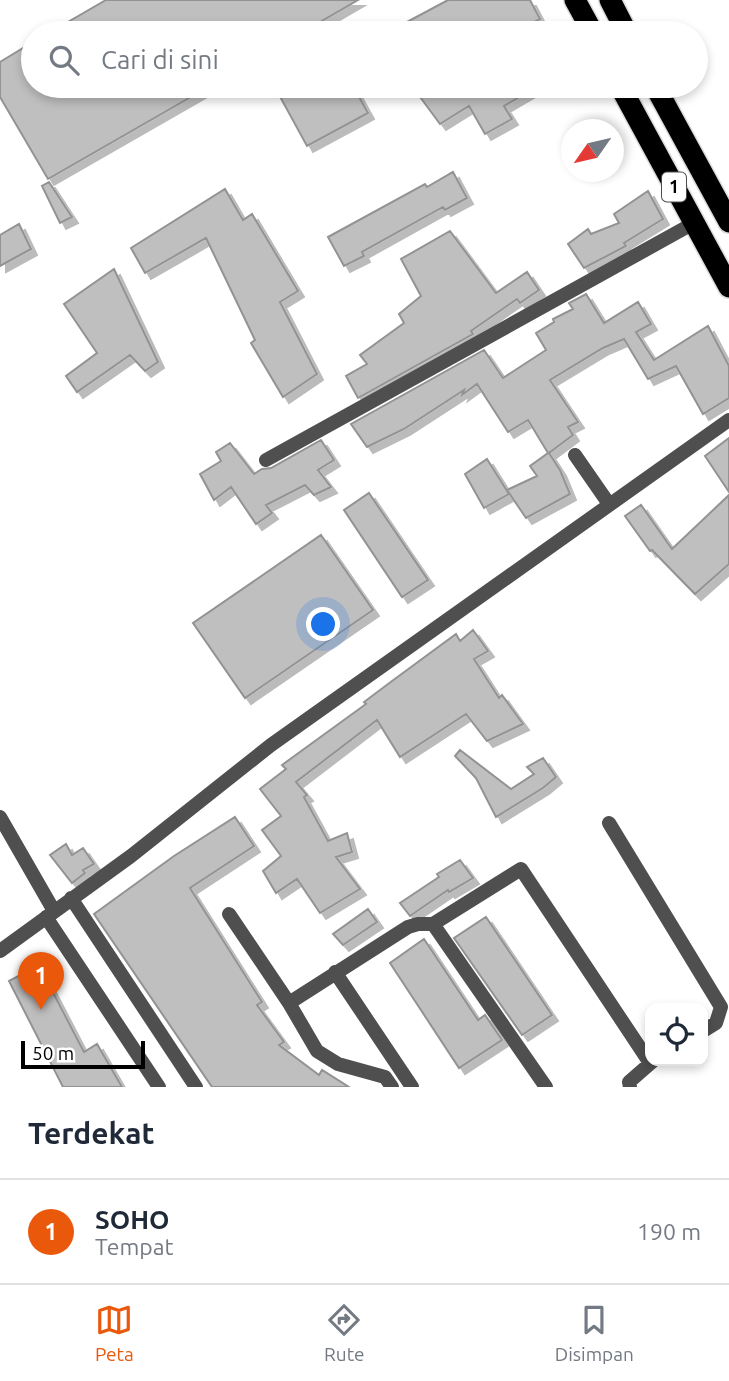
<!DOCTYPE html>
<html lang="id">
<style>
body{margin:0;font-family:Ubuntu,sans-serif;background:#f2f2f3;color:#1f2937}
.controls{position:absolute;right:21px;bottom:21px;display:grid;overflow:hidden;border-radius:14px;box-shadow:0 4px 10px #0003}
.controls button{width:63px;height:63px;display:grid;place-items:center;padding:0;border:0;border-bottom:2px solid #e0e1e3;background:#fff;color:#1f2937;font:35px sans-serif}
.compass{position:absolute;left:561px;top:119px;width:63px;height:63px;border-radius:50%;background:#fff;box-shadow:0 4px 10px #0003;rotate:236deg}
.scale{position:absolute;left:21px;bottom:18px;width:124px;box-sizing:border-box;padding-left:7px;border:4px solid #000;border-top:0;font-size:19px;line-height:24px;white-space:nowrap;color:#000;-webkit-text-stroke:5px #fff;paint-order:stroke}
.you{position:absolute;left:324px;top:625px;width:24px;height:24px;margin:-18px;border:5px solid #fff;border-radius:50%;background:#1a73e8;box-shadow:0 0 0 10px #1a73e833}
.badge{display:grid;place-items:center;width:46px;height:46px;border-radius:50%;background:#ea580c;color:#fff;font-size:23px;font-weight:700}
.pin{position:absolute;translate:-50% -58px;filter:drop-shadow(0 2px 4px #0008)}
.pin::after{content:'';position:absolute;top:37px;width:24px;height:21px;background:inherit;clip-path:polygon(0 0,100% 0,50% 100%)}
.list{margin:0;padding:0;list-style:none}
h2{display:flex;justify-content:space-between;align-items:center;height:91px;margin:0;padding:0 28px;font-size:30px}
h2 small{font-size:23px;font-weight:400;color:#747a83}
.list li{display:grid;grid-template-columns:46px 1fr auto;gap:21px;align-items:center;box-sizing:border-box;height:105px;padding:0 28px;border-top:2px solid #e0e1e3}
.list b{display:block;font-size:26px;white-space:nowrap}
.list p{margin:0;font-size:23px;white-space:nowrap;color:#747a83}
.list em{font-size:23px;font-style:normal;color:#747a83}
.icon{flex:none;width:38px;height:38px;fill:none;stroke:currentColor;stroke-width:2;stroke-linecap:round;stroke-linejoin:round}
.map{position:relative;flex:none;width:729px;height:1087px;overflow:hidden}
.search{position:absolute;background:#fff;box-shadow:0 4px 10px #0003;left:21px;right:21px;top:21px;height:77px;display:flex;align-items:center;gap:18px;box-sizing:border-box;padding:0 24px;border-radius:38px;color:#747a83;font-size:26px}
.sheet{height:196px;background:#fff}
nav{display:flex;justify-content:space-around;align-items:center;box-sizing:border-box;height:98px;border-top:2px solid #e0e1e3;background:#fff;font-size:19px;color:#747a83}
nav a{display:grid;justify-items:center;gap:4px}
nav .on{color:#ea580c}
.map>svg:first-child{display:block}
.building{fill:#bfbfbf;stroke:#939393;stroke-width:2;filter:url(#shadow)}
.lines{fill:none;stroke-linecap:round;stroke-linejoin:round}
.highway-casing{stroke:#dbdbdb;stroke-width:24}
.street{stroke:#4f4f4f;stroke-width:14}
.highway{stroke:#000;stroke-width:21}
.labels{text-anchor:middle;stroke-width:5;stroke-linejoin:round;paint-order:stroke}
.shield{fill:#fff;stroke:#4c4c4c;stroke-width:2}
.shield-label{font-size:18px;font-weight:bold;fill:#000}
</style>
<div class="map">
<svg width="729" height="1087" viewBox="0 0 729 1087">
<defs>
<filter id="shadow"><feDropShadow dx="6" dy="6" stdDeviation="0" flood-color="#0004"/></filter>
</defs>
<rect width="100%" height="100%" fill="#fff"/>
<!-- building -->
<path class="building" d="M106,0H358L301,33H49Z
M448,0H530L540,19L514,33H413L407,22Z
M33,42V86H210L48,179L0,97V62Z
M292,86H353L368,113L307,146L278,93Z
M412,86H538L504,106L512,119L485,134L469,106L440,124Z
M453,172L467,198L445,210L443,207L362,252L364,256L344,266L328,237L425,184L427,187Z
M49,182L72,217L60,223L42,186Z
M225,189L243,220L252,214L298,291L280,302L317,374L283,397L251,343L255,340L206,238L145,273L131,248Z
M648,191L663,219L624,243L626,246L584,268L568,244L588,229L591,234L619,223L614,214Z
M19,224L31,249L0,266V235Z
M450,231L496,293L527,272L539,290L520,303L517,299L471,331L473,334L358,398L346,376L367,364L360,355L404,323L399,314L421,296L401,259Z
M114,269L158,362L145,371L130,355L77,392L66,376L97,353L64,304Z
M586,294L604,323L638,302L651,324L636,332L654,360L708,326L729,366V398L703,414L676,366L648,379L624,339L603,348L550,380L578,422L568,427L573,435L549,453L560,470L570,494L526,518L507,490L537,476L530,466L548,453L528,420L508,432L477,384L462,395L464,390L404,429L367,447L351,424L484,350L503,378L546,350L536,333L554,322L553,319L573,309L569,303Z
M729,438V492L705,456Z
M321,440L334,460L318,470L331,487L314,495L305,485L266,505L272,513L256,524L231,487L214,500L200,474L221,461L216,452L230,443L254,474L262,469L271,468Z
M487,459L509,494L484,508L465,474Z
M369,493L428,580L402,597L344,510Z
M729,495V564L695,594L652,550L650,551L625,516L641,505L672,549Z
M321,535L373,610L245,698L193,623Z
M473,630L488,651L474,659L499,698L502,695L523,724L487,741L466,714L400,757L377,720L296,782L307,795L304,797L328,841L347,833L352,852L336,857L360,889L320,913L297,879L276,893L263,871L281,856L262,830L281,816L260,789L286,769L282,765L366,704L364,702L388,684L456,634L460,641Z
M460,750L511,789L534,774L527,767L543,758L556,777L543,788L496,817L476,778L455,756Z
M235,817L254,846L190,888L262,1002L257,1005L284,1042L279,1045L319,1075L322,1070L349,1087H212L94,914L174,856Z
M66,844L72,855L83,848L94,864L83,870L85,873L72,883L50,855Z
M460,860L473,878L449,892L448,890L410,916L400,903L439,877L437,874Z
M368,909L377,922L343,945L333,934Z
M486,917L552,1015L522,1035L454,938Z
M424,939L478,1020L485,1015L502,1040L459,1068L390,963Z
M34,968L39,980L45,977L84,1052L97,1044L122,1087H63L9,981Z"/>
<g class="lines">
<!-- highway casing -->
<g class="highway-casing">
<path id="highway" d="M575,0L593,33
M610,0L627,33
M620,86L729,287
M655,86L729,222"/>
</g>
<!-- street -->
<path class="street" d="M575,455L609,504
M266,460L694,223
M0,817L54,911
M609,823L721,1007L716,1023L703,1031
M71,898L196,1087
M229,914L289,1003L317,1051L338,1064L385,1077L392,1087
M46,917L159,1087
M433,924L546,1087
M0,951L131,856L271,745L729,420
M335,972L412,1087
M289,1003L408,927L418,924H433L521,869L650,1063
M630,1087L629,1082L653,1061"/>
<!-- highway -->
<use href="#highway" class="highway"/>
</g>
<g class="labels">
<!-- shield labels -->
<rect class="shield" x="662" y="172.5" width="24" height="29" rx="5"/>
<g class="shield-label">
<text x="674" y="193">1</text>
</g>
</g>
</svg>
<div class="controls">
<button><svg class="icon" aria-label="locate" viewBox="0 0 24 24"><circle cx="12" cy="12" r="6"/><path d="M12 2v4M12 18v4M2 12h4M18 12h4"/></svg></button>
</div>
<svg class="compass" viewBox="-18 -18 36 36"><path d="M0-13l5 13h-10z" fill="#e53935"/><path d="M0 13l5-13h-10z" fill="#747a83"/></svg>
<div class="scale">50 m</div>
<div class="you"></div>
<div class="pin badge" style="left:41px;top:1010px">1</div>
<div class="search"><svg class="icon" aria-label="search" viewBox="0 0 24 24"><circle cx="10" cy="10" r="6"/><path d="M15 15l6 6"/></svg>Cari di sini</div>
</div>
<section class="sheet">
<h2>Terdekat<small></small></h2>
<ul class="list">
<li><span class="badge">1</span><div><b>SOHO</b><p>Tempat</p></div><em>190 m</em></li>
</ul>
</section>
<nav>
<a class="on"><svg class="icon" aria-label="map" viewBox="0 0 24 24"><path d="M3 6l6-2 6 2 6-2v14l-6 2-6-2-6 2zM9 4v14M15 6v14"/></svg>Peta</a>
<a><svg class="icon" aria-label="directions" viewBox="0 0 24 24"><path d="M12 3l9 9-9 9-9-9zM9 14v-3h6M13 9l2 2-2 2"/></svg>Rute</a>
<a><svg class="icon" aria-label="saved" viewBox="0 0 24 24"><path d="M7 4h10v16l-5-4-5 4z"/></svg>Disimpan</a>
</nav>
